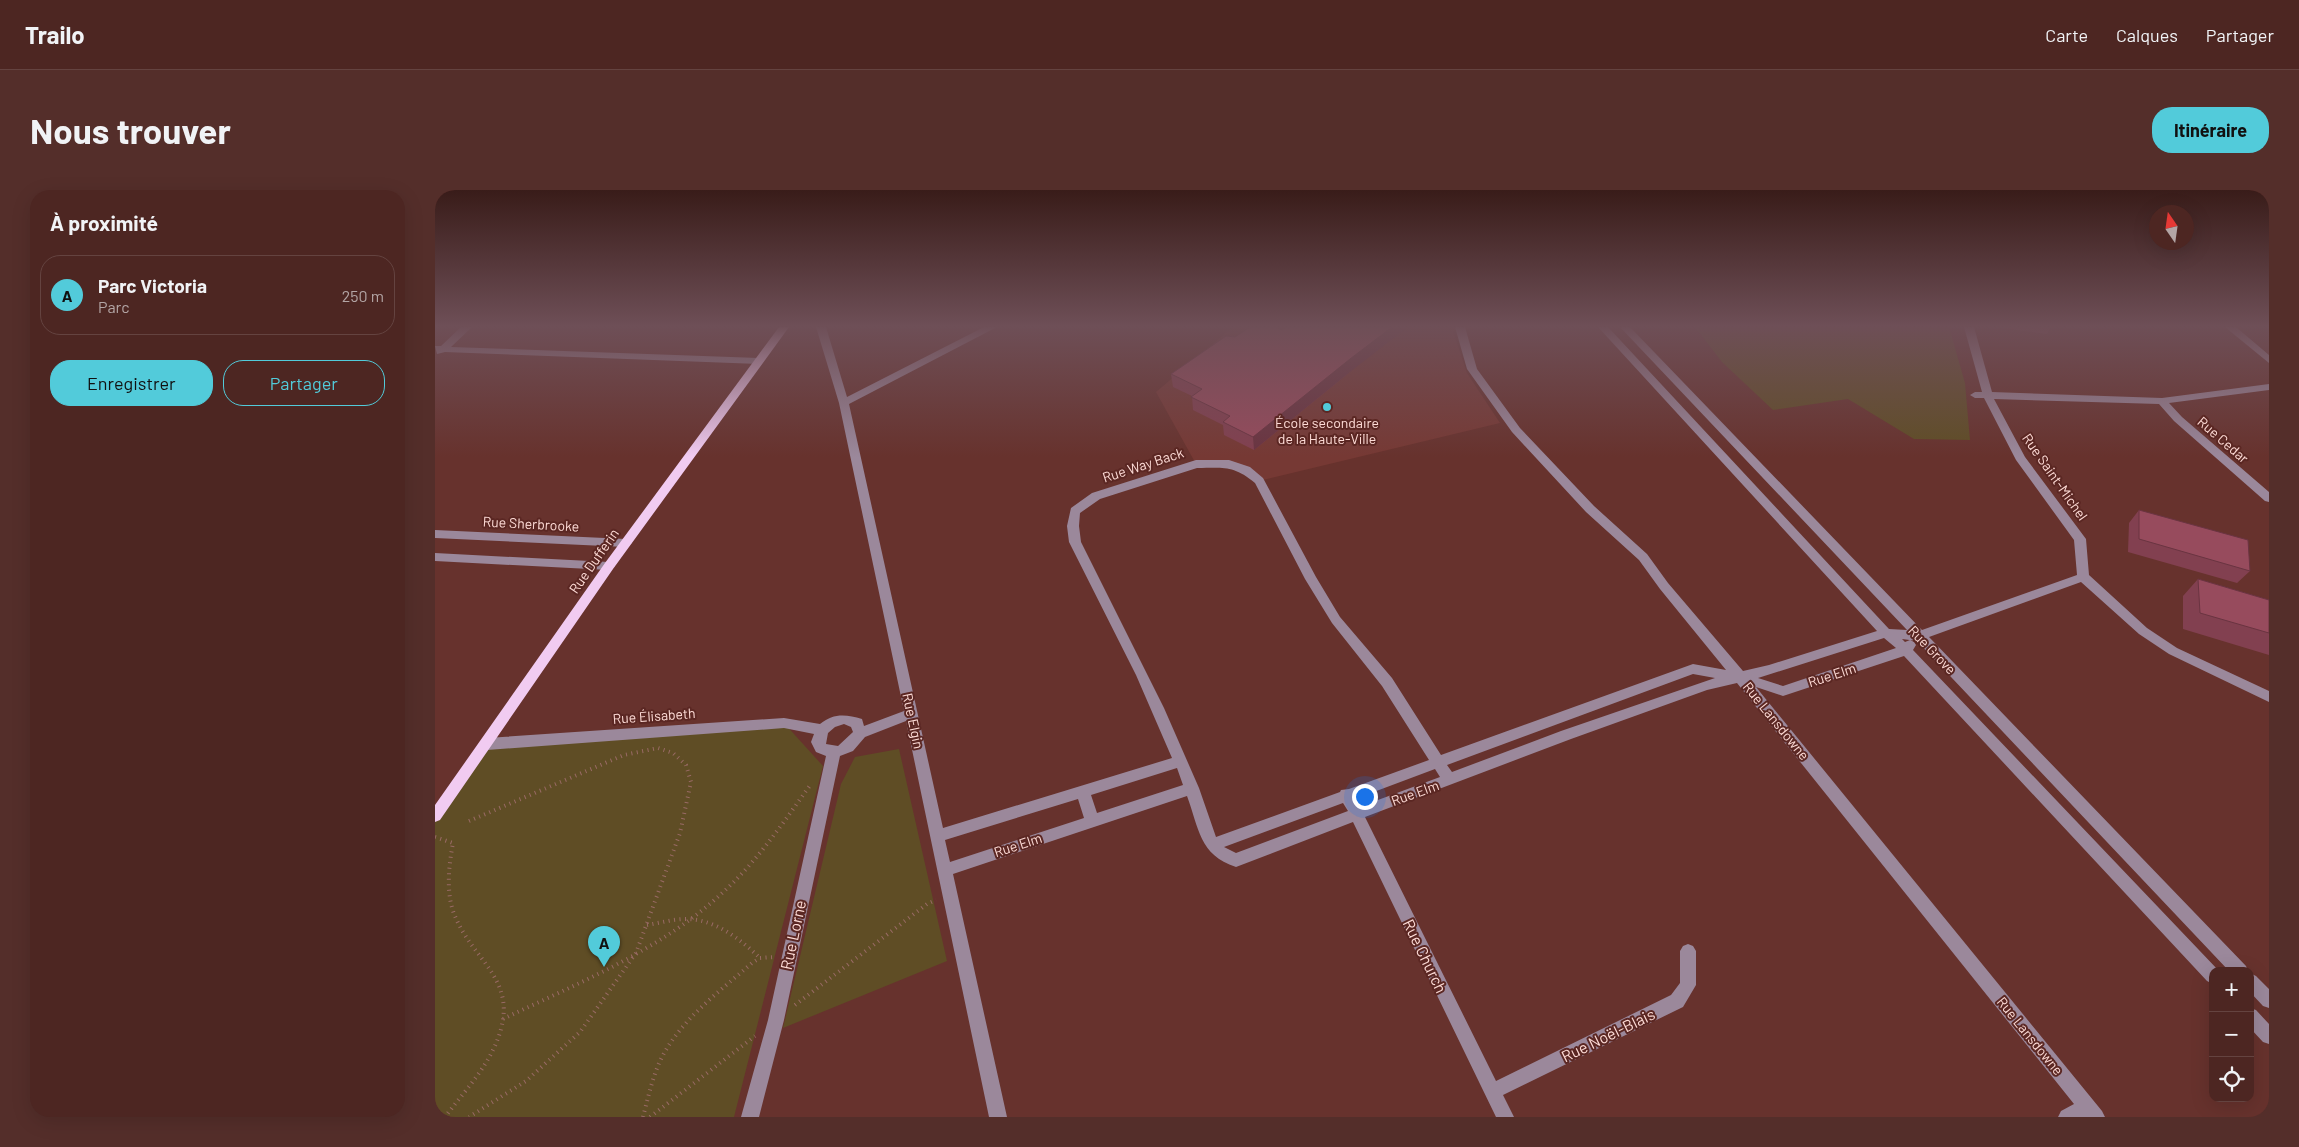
<!DOCTYPE html>
<html lang="fr">
<meta charset="utf-8">
<style>
body{margin:0;font-family:Barlow,sans-serif;background:#542e2a;color:#f1f3f6}
.controls{position:absolute;right:15px;bottom:15px;display:grid;overflow:hidden;border-radius:10px;box-shadow:0 5px 20px #0002}
.controls button{width:45px;height:45px;display:grid;place-items:center;padding:0;border:0;border-bottom:1px solid #644340;background:#4d2622;color:#f1f3f6;font:25px sans-serif}
.compass{position:absolute;left:1714px;top:15px;width:45px;height:45px;border-radius:50%;background:#4d2622;box-shadow:0 5px 20px #0002;rotate:347deg}
.you{position:absolute;left:929px;top:606px;width:18px;height:18px;margin:-12px;border:4px solid #fff;border-radius:50%;background:#1a73e8;box-shadow:0 0 0 8px #1a73e833}
.badge{display:grid;place-items:center;width:32px;height:32px;border-radius:50%;background:#52cbda;color:#111;font-size:16px;font-weight:700}
.pin{position:absolute;translate:-50% -41px;filter:drop-shadow(0 1px 2px #0008)}
.pin::after{content:'';position:absolute;top:26px;width:18px;height:15px;background:inherit;clip-path:polygon(0 0,100% 0,50% 100%)}
.list{margin:0;padding:0;list-style:none}
h2{display:flex;justify-content:space-between;align-items:center;height:65px;margin:0;padding:0 20px;font-size:21px}
h2 small{font-size:16px;font-weight:400;color:#b3a5a5}
.list li{display:grid;grid-template-columns:32px 1fr auto;gap:15px;align-items:center;box-sizing:border-box;height:80px;margin:0 10px 10px;padding:0 10px;border:1px solid #644340;border-radius:20px}
.list b{display:block;font-size:19px;white-space:nowrap}
.list p{margin:0;font-size:16px;white-space:nowrap;color:#b3a5a5}
.list em{font-size:16px;font-style:normal;color:#b3a5a5}
.actions{display:flex;gap:10px;padding:15px 20px}
.actions a{flex:1;padding:11px 0;border:1px solid #52cbda;border-radius:20px;text-align:center;font-size:18px;color:#52cbda}
.actions .main{background:#52cbda;color:#111}
.icon{flex:none;width:28px;height:28px;fill:none;stroke:currentColor;stroke-width:2;stroke-linecap:round;stroke-linejoin:round}
.map{position:relative;flex:none;width:1834px;height:927px;overflow:hidden;border-radius:20px}
header{display:flex;align-items:center;gap:30px;box-sizing:border-box;height:70px;padding:0 25px;background:#4d2622;border-bottom:1px solid #644340}
header strong{font-size:24px}
nav{display:flex;gap:28px;margin-inline-start:auto;font-size:18px}
.intro{display:flex;align-items:center;justify-content:space-between;box-sizing:border-box;height:120px;padding:0 30px}
h1{margin:0;font-size:35px}
.button{padding:12px 22px;border-radius:20px;background:#52cbda;color:#111;font-size:18px;font-weight:700}
main{display:flex;gap:30px;padding:0 30px}
aside{flex:1;background:#4d2622;border-radius:20px;box-shadow:0 5px 20px #0002}
.map>svg:first-child{display:block}
.built{fill:#763934}
.green{fill:#5f4d25}
.lines{fill:none;stroke-linecap:round;stroke-linejoin:round}
.path{stroke:#996a65;stroke-width:4;stroke-dasharray:1 4.5;stroke-linecap:butt}
.minor{fill:#9b889b;fill-rule:evenodd}
.major{fill:#f1cbf1;fill-rule:evenodd}
.wall{fill:#824050}
.shaded-wall{fill:#6a3441}
.building{fill:#974b5d;stroke:#6a3441}
.poi-dot{fill:#52cbda;stroke:#5b2723;stroke-width:2}
.labels{text-anchor:middle;stroke-width:4;stroke-linejoin:round;paint-order:stroke}
.poi-label{font-size:14px;fill:#fedcd7;stroke:#5b2723}
.street-label{font-size:14px;fill:#fedcd7;stroke:#5b2723}
.near-street-label{font-size:16px;fill:#fedcd7;stroke:#5b2723}
</style>
<header>
<strong>Trailo</strong>
<nav><a>Carte</a><a>Calques</a><a>Partager</a></nav>
</header>
<div class="intro"><h1>Nous trouver</h1><a class="button">Itinéraire</a></div>
<main>
<aside>
<h2>À proximité<small></small></h2>
<ul class="list">
<li><span class="badge">A</span><div><b>Parc Victoria</b><p>Parc</p></div><em>250 m</em></li>
</ul>
<div class="actions"><a class="main">Enregistrer</a><a>Partager</a></div>
</aside>
<div class="map">
<svg width="1834" height="927" viewBox="0 0 1834 927">
<rect width="100%" height="100%" fill="#67322d"/>
<!-- built -->
<path class="built" d="M798,137H1049L1018,141L1032,183L1065,233L824,291L811,280L761,274L721,202Z"/>
<!-- green -->
<path class="green" d="M1260,137H1514L1530,193L1535,250L1479,249L1413,209L1338,220L1287,172Z
M349,533L388,576L299,927H0V626L52,554Z
M464,559L512,771L348,838L406,594L420,567Z"/>
<g class="lines">
<!-- path -->
<path class="path" d="M34,631L189,565L223,558L238,563L251,575L256,592L245,643L201,763L145,842L91,891L34,927
M0,647L18,653C14,675 11,699 18,721C36,772 87,788 62,851C51,879 28,903 10,927
M212,735C225,733 238,729 251,729C280,729 305,749 325,768
M360,815L492,714L501,710
M68,829C141,794 224,761 285,705C321,673 348,633 376,594
M208,927C213,908 217,889 225,871C244,831 284,802 317,773L325,768L339,767
M215,927L320,846"/>
<!-- minor -->
<path class="minor" d="M26,137H37L16,157L324,168L329,171L324,174L10,162L2,164L0,156H6Z
M381,137H391L412,207L549,137H562L414,214L508,638L737,568L701,485L634,352L632,336L636,318L657,303L761,270H794L815,277L828,288L881,387L905,427L957,488L1006,565L1258,474L1291,480L1225,399L1204,370L1151,322L1077,242L1032,179L1020,137H1030L1042,179L1085,238L1159,316L1212,364L1233,393L1308,481L1334,475L1442,441L1163,137H1173L1454,439L1472,440L1185,137H1195L1487,440L1642,385L1639,350L1581,270L1549,208H1540L1535,205L1540,202H1547L1529,137H1539L1557,202L1727,208L1834,194V200L1734,213L1747,227L1834,302V312L1830,311L1739,231L1724,214L1559,209L1590,267L1651,349L1654,385L1712,438L1742,458L1834,501V512L1734,464L1704,444L1646,392L1494,447L1811,776L1813,781H1794L1482,451L1467,449L1470,452L1475,450L1479,452L1481,455L1478,460L1784,781H1778V794L1772,791L1469,466L1348,506L1321,497L1667,921L1670,927H1623L1626,921L1639,914L1302,493L1272,500L1136,549L930,627L1061,891L1236,805L1245,793V761L1248,756L1253,754L1258,756L1261,761V795L1248,817L1068,905L1079,927H1061L918,632L801,677C764,665 764,638 752,606L518,684L572,927H554L471,531L430,547L418,561L405,566L349,830L324,927H306L333,830L391,566L381,562L376,552L379,544L349,538L52,560L47,558L45,554L47,550L52,548L349,528L385,534C398,523 411,524 427,529L429,536L469,521L404,213ZM762,278C789,278 798,275 820,293L870,389L897,433L947,496L994,570L914,599L906,600L905,602L781,647L764,598L729,518L646,352L644,336L645,323L665,309ZM1449,448L1461,458L1348,496L1323,488ZM1258,484L1280,488L1126,541L1017,582L1012,575ZM409,534L416,537L418,542L403,556L391,554L393,543L400,537ZM742,578L748,595L662,623L656,605ZM1000,579L1005,587L924,617L920,609ZM643,609L649,628L515,672L510,650ZM908,613L913,621L801,663L789,657Z
M1790,137H1801L1834,165V173Z
M0,340L191,349L197,353L191,357L0,348Z
M0,363L174,372L180,376L174,380L0,371Z
M1815,783L1821,786L1834,799V818L1828,816L1815,802Z
M1815,818L1821,820L1834,834V854L1828,852L1815,838Z"/>
<!-- major -->
<path class="major" d="M344,137H354L178,379L5,630L0,632V615L170,373Z"/>
</g>
<!-- wall -->
<path class="wall" d="M1566,137H1616L1612,144L1566,138Z
M847,140L915,182L819,260L789,245L788,235L758,220L757,206L738,197L736,184L800,147Z
M1704,320L1815,381L1802,393L1693,362L1694,333Z
M1763,389L1834,410V465L1748,439V406Z"/>
<!-- shaded-wall -->
<path class="shaded-wall" d="M957,137H973L915,182L819,260L818,247L915,169Z"/>
<!-- building -->
<path class="building" d="M815,137H840L847,140L851,137H957L915,169L818,247L788,232L795,226L756,207L767,199L736,184L791,146L800,147Z
M1704,320L1813,350L1815,381L1704,349Z
M1763,389L1834,410V443L1765,423Z"/>
<!-- sky -->
<linearGradient id="sky" x2="0" y2="1"><stop stop-color="#391c19"/><stop offset="0.51" stop-color="#6e4f57"/><stop offset="1" stop-color="#6e4f57" stop-opacity="0"/></linearGradient>
<rect width="1834" height="267" fill="url(#sky)"/>
<!-- markers -->
<circle class="poi-dot" cx="892" cy="217" r="5"/>
<g class="labels">
<!-- poi labels -->
<g class="poi-label">
<text x="892" y="238">École secondaire<tspan x="892" dy="16">de la Haute-Ville</tspan></text>
</g>
<!-- street labels -->
<g class="street-label">
<text transform="translate(1788 250) rotate(41)" y="5">Rue Cedar</text>
<text transform="translate(708 275) rotate(-18)" y="5">Rue Way Back</text>
<text transform="translate(1620 287) rotate(55)" y="5">Rue Saint-Michel</text>
<text transform="translate(96 334) rotate(3)" y="5">Rue Sherbrooke</text>
<text transform="translate(159 371) rotate(-55)" y="5">Rue Dufferin</text>
<text transform="translate(1497 460) rotate(46)" y="5">Rue Grove</text>
<text transform="translate(1397 485) rotate(-18)" y="5">Rue Elm</text>
<text transform="translate(219 526) rotate(-4)" y="5">Rue Élisabeth</text>
<text transform="translate(478 531) rotate(78)" y="5">Rue Elgin</text>
<text transform="translate(1341 531) rotate(51)" y="5">Rue Lansdowne</text>
<text transform="translate(980 603) rotate(-20)" y="5">Rue Elm</text>
<text transform="translate(583 655) rotate(-18)" y="5">Rue Elm</text>
<text transform="translate(1595 846) rotate(51)" y="5">Rue Lansdowne</text>
</g>
<!-- near-street labels -->
<g class="near-street-label">
<text transform="translate(358 745) rotate(-78)" y="6">Rue Lorne</text>
<text transform="translate(990 766) rotate(64)" y="6">Rue Church</text>
<text transform="translate(1173 845) rotate(-26)" y="6">Rue Noël-Blais</text>
</g>
</g>
</svg>
<div class="controls">
<button>+</button>
<button>−</button>
<button><svg class="icon" aria-label="locate" viewBox="0 0 24 24"><circle cx="12" cy="12" r="6"/><path d="M12 2v4M12 18v4M2 12h4M18 12h4"/></svg></button>
</div>
<svg class="compass" viewBox="-18 -18 36 36"><path d="M0-13l5 13h-10z" fill="#e53935"/><path d="M0 13l5-13h-10z" fill="#b3a5a5"/></svg>
<div class="you"></div>
<div class="pin badge" style="left:169px;top:777px">A</div>
</div>
</main>
